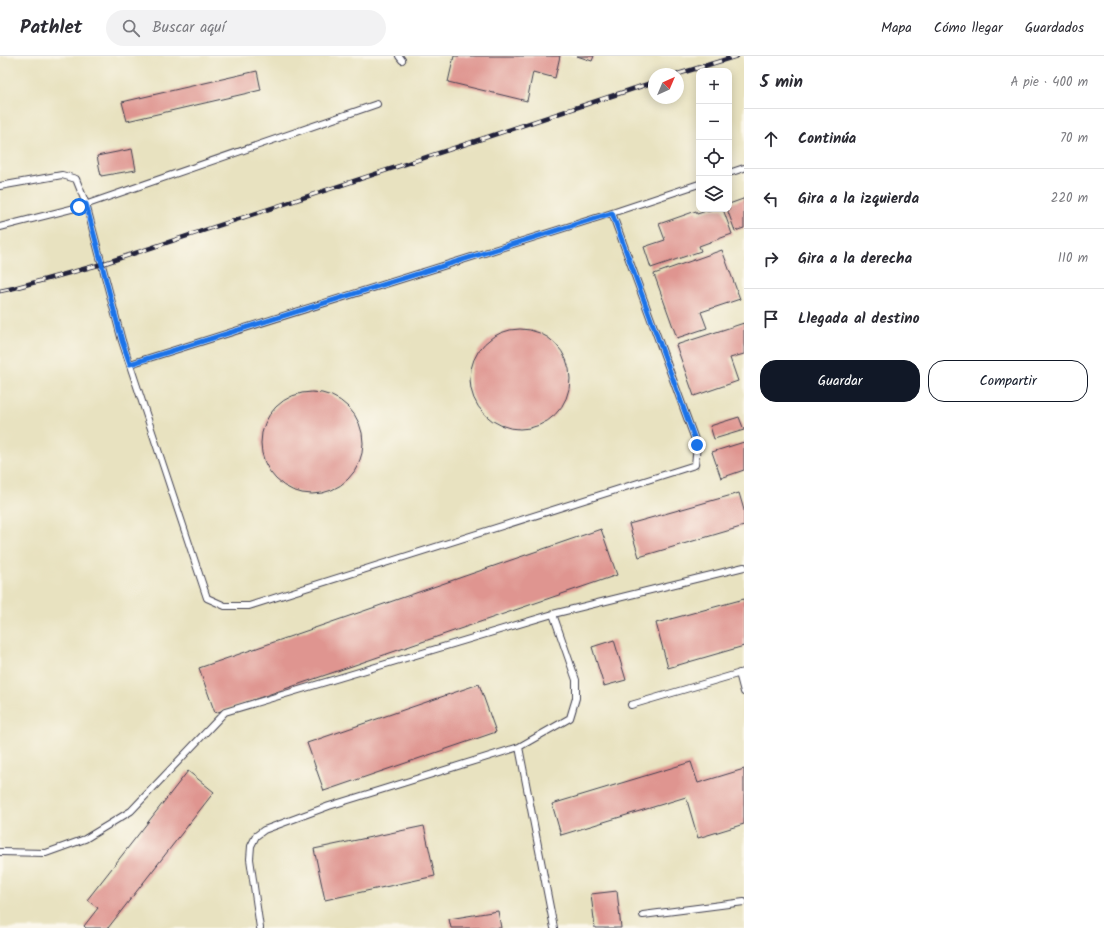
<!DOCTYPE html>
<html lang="es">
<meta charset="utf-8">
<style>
body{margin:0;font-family:Kalam,sans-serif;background:#f2f2f3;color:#2b2b33}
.controls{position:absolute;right:12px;top:12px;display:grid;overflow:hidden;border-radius:8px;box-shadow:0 2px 10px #0003}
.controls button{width:36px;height:36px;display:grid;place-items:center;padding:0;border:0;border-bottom:1px solid #e1e1e2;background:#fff;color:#2b2b33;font:20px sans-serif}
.compass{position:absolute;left:648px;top:12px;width:36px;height:36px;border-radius:50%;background:#fff;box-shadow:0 2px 10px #0003;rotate:44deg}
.stop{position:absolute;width:12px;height:12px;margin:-9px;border:3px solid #1a73e8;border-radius:50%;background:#fff}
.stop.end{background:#1a73e8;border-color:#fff;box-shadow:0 1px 4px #0008}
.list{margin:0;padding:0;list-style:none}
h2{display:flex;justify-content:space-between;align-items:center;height:52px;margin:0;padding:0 16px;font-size:17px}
h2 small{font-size:13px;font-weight:400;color:#7c7c81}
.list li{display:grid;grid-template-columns:26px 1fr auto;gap:12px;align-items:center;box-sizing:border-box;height:60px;padding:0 16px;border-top:1px solid #e1e1e2}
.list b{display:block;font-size:15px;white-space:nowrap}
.list em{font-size:13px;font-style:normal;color:#7c7c81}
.actions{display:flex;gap:8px;padding:12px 16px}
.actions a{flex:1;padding:9px 0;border:1px solid #111827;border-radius:16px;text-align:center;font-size:14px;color:#111827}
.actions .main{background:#111827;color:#fff}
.icon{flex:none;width:22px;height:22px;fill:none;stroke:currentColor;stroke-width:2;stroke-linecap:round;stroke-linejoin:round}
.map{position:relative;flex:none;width:744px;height:872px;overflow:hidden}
header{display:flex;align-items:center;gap:24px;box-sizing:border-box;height:56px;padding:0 20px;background:#fff;border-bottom:1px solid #e1e1e2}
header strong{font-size:19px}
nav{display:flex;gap:22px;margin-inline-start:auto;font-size:14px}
.search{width:280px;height:36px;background:#f2f2f3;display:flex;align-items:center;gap:10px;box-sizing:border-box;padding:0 14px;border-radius:22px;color:#7c7c81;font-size:15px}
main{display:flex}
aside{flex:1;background:#fff}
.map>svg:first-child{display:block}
.building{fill:#df9590}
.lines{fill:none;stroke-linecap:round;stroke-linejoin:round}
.service-casing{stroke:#403f4f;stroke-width:8}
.service{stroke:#fff;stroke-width:6}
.rail-casing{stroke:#22223b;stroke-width:4.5}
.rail{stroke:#fbf7ec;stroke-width:3;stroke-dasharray:9;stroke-linecap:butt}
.route{stroke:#1a73e8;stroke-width:5}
</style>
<header>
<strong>Pathlet</strong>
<div class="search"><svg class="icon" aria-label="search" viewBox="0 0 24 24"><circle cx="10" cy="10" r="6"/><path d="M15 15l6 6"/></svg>Buscar aquí</div>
<nav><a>Mapa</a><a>Cómo llegar</a><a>Guardados</a></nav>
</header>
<main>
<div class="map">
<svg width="744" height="872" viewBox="0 0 744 872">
<rect width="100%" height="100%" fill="#fbf7ec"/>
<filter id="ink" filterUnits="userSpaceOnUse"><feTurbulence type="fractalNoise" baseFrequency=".025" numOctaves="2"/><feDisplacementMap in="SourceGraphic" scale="8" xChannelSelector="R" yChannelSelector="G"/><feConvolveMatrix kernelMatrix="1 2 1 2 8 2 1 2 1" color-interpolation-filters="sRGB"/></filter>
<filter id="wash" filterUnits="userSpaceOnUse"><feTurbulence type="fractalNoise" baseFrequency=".012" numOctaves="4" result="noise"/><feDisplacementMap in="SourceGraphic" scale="16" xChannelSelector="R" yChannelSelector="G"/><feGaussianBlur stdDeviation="0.9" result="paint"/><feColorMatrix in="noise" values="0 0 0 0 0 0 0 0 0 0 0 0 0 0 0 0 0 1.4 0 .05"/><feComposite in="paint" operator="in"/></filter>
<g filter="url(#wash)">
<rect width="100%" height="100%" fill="#e8e2c0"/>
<g id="blocks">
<!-- building -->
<path class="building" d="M454,0H560L555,22L533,16L527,45L448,26Z
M577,0H594L592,5Z
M257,15L261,34L127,65L122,46Z
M132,93L136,114L101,120L97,100Z
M744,142V172L735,175L727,153H729V148L743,143Z
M713,153H723L732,178L699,190L701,195L651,212L644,191L665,184L659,168L696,155L697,158Z
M722,194L740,243L701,256L707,272L677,282L654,218Z
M744,267V298L730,302L738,325L694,340L676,289Z
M470 323a50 50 0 1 1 100 0a50 50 0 1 1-100 0Z
M261 387a51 51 0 1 1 102 0a51 51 0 1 1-102 0Z
M739,361L744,374L714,383L710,370Z
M744,386V414L721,422L712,396Z
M739,437L744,454V470L639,501L629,468Z
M601,473L617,519L215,657L199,612Z
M744,543V590L668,612L656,567Z
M614,584L626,624L604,630L592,591Z
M479,628L496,676L324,735L307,687Z
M691,706L698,727L744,713V768L698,782L686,741L561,779L552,748Z
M188,715L214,736L108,872H86L84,870L98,852L87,844Z
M424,770L435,820L325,844L314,793Z
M617,835L621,872H595L591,838Z
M498,855L501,872H451L449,863Z"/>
</g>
</g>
<g filter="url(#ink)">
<use href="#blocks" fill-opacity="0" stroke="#403f4f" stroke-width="1"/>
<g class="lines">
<!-- service casing -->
<g class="service-casing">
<path id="service" d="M399,0L402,4
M729,117L744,112
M0,130L62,119L76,123L86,148L122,285L207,542L225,550H249L695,409L697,389L612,157
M0,171L79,151L377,48
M130,308L612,157L699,128
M739,617L744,636
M631,649L744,616
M519,691L554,872
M0,796L46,797L85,783L131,755L225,656L553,558L744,511
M643,859L744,846
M260,872L250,803L251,790L256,780L264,774L329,750L519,691L570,662L576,642V624L553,558"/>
</g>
<!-- service -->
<use href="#service" class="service"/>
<!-- rail casing -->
<g class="rail-casing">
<path id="rail" d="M678,18L737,0
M0,235L14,232L102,208L654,26"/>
</g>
<!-- rail -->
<use href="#rail" class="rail"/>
</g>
</g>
<g class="lines" filter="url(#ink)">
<!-- route -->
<path class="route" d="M79,151L86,148L122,285L130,308L612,157L697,389"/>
</g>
</svg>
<div class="controls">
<button>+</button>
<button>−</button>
<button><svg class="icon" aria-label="locate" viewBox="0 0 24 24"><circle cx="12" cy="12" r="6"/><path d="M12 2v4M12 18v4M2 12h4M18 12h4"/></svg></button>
<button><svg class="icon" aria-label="layers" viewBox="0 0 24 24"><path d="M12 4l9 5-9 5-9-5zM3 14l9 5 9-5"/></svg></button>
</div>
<svg class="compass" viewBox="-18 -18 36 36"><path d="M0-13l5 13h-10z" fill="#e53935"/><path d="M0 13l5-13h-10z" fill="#7c7c81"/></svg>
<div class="stop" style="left:79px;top:151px"></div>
<div class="stop end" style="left:697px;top:389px"></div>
</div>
<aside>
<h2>5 min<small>A pie · 400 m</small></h2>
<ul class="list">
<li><svg class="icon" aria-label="ahead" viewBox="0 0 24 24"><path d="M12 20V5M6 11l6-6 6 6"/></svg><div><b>Continúa</b></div><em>70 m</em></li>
<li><svg class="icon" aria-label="left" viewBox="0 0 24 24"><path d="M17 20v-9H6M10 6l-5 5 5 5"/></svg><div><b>Gira a la izquierda</b></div><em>220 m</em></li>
<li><svg class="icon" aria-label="right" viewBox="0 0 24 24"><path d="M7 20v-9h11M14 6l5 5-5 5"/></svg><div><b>Gira a la derecha</b></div><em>110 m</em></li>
<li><svg class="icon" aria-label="arrive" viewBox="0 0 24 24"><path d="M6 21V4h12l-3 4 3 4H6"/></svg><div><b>Llegada al destino</b></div></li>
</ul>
<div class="actions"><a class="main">Guardar</a><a>Compartir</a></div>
</aside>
</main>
